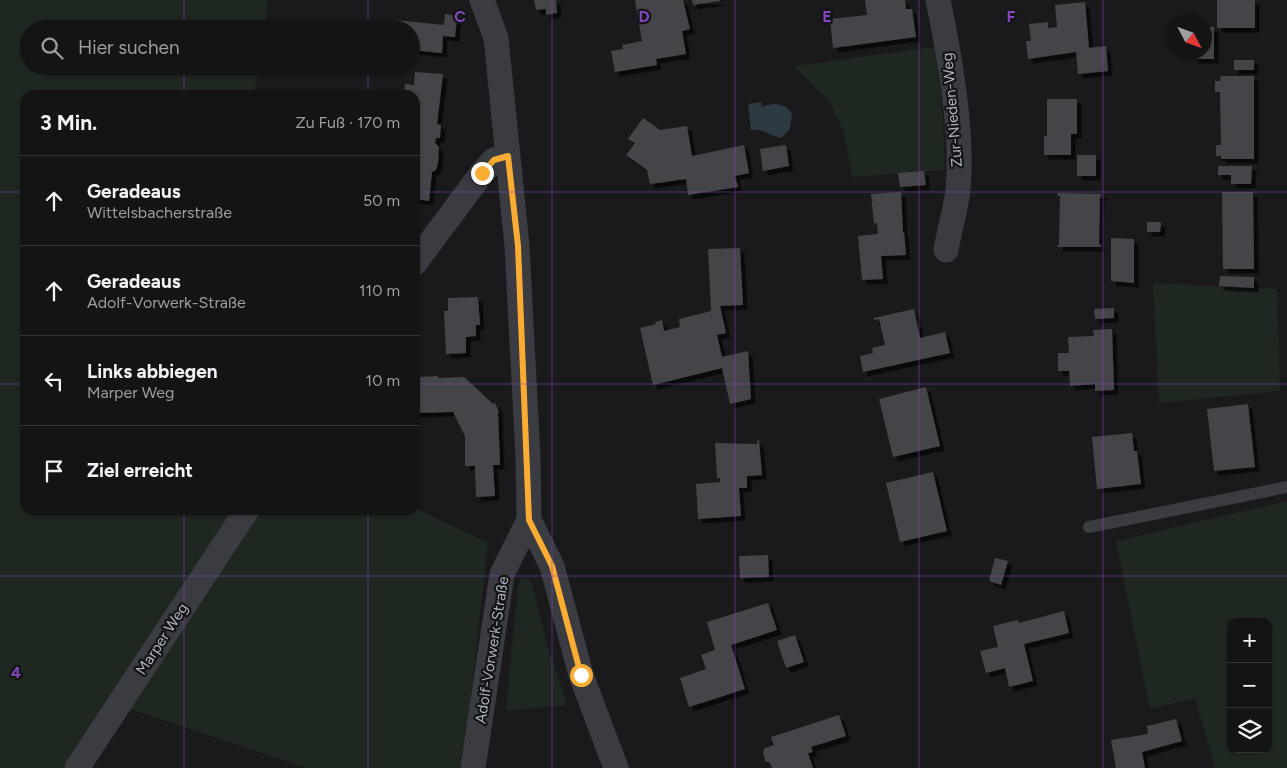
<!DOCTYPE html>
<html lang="de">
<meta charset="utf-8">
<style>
body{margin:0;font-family:Figtree,sans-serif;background:#212122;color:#f1f3f6}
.controls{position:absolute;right:15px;bottom:15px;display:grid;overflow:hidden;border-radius:10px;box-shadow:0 1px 4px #0004}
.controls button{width:45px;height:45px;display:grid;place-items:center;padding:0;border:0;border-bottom:1px solid #333334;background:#141415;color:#f1f3f6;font:25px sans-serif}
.compass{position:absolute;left:1167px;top:15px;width:45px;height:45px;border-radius:50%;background:#141415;box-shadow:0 1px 4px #0004;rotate:131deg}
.stop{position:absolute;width:15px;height:15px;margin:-11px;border:4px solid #fbac33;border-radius:50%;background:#fff}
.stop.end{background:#fbac33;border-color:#fff;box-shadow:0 1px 5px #0008}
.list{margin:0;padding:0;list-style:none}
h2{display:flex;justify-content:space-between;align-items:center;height:65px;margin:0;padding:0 20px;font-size:21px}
h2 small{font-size:16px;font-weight:400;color:#9d9ea0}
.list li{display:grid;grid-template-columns:32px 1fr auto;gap:15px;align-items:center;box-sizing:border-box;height:90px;padding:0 20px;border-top:1px solid #333334}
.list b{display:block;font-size:19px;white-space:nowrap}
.list p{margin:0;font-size:16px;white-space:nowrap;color:#9d9ea0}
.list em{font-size:16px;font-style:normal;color:#9d9ea0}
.icon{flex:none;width:28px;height:28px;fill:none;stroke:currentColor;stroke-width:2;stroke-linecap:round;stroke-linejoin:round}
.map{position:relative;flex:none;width:1287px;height:768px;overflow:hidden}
.search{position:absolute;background:#141415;box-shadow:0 1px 4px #0004;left:20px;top:20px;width:400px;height:55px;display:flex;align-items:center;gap:12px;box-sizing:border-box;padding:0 18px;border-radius:28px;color:#9d9ea0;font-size:19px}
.panel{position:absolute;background:#141415;box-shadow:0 1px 4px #0004;left:20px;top:90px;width:400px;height:425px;border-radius:15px}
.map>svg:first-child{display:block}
.green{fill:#1f2820;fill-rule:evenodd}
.water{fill:#2e3a41}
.building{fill:#444549;filter:url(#shadow)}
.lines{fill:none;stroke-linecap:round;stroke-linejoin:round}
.lane{stroke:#3a3c41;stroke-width:12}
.street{stroke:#3a3c41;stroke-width:25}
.route{stroke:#fbac33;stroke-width:6}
.grid{fill:none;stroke:#8547be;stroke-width:1;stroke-opacity:0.55}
.labels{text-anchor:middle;stroke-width:4.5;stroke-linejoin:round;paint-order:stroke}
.street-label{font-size:15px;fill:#acb2bc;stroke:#141517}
.grid-label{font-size:16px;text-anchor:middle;font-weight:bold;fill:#8547be;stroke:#141517;stroke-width:4.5;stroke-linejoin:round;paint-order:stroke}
</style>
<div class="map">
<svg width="1287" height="768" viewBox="0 0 1287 768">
<defs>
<filter id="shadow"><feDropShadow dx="4.5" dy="4.5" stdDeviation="0" flood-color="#0009"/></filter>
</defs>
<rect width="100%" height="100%" fill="#1a1a1c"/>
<!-- green -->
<path class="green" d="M0,0H268L264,29H29V66H259L254,95H25V510L415,508L488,543L463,768H306L127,708L86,768H0Z
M935,47L942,104L945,170L852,177L844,132L830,103L794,66Z
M1153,283L1277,289L1280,391L1159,403Z
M1287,501V768H1215L1195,698L1150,709L1116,541ZM1231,622H1268V749H1231Z
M524,577L529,578L532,584L549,652L567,705L506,711L518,587L520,580Z"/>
<!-- water -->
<path class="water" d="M761,102L762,107C773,102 785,103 792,113L790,129L781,138C770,137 765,128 751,130L748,104Z"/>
<!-- building -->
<path class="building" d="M534,0H556L557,13L546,15V9L536,10Z
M635,0H683L690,29L682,31L686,54L656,59L657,65L615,72L611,51L623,49L622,45L642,41Z
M692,0H720V1L693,5Z
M865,0H905L906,9H912L916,37L833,48L830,19L867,15Z
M1217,0H1255V28H1217Z
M1085,2L1089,48L1106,46L1108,71L1078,74L1076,52L1028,59L1026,41H1031L1029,24L1048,22V28L1057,27L1055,5Z
M445,14L457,16L455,37L443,36L442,53L411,50V29H394L395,20L444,25Z
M1204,27H1214V59H1193V52H1204Z
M1234,60H1254V70H1234Z
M415,72L443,74L437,124L441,125L440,138H436L435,143L439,147L438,163L436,170L432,172L429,201L415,199V95H404L405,84L414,85Z
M1221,76H1254V159H1221V156H1216V145H1221L1220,92H1215V81H1220Z
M1047,99H1077V134H1071V155H1044V136H1047Z
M643,118L660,130L687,126L692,156L744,145L749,173L735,176L738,187L688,195L686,179L650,184L647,170L626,155L635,143L628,139Z
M786,145L789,166L763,171L760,149Z
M1077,155H1096V176H1077Z
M1218,166H1252L1251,184H1231V175H1218Z
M924,171L926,185L900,187L898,173Z
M901,192L903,233L904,232L906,255L881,256L883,279L862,280L858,236L878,234L877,223L874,224L871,194Z
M1222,192H1253L1254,269H1223Z
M1058,193L1102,194L1100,197L1099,245L1101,244V247H1057L1059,244L1060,196H1057Z
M1147,222H1161L1160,232H1147Z
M1111,238L1134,239V283L1111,281Z
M740,248L743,305L720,306L726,333L717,335L722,357L748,351L751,399L730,404L722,368L653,385L640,328L656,324L655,322L662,320L664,331L680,327L679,319L711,311L708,249Z
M1220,276L1254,277V288L1219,286Z
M478,297L480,325H476V336L466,337V353L446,354L444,311H448V298Z
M1114,308V318L1095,319L1094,309Z
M914,309L920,338L945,332L950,353L863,372L860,356L873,353L872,348L885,345L879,319L874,320V318Z
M1112,329L1114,390L1095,391V384L1070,386L1069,371H1058V353H1069L1068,337L1094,336L1093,330Z
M438,376V378L464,377L493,404L495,403L499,412L498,413L500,465H493L495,496L476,497L475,466H465V436L453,412L415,413V385L419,384V377Z
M926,387L940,446L893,457L879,399Z
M1248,404L1255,467L1214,471L1207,409Z
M1132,433L1134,451H1137L1141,484L1097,489L1092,437Z
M759,440L762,475L747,476V488H739L741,516L698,519L696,484L720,482V478H717L715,443L757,444V441Z
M933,472L947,531L900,542L886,483Z
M768,555L769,577L740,578L739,556Z
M995,558L1008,561L1001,585L989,581Z
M768,603L777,630L731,645L745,689L689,707L680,678L706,669L701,655L715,650L707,622Z
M1064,611L1069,633L1024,644L1033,681L1009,687L1005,668L986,673L980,651L998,647L993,626L1018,620L1019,623Z
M795,635L804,662L786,668L777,641Z
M839,715L846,736L811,747L813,752L808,753L813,768H772L770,763L765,761L763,752L765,748L774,745L771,737Z
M1176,719L1182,741L1142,752L1145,768H1116L1111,740L1148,734L1147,726Z"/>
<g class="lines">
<!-- lane -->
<path class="lane" d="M1089,527L1287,487"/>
<!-- street -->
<path class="street" d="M938,0C950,57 965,140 957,197C954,215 949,232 946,250
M415,263L482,173L494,160L508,156
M529,520L552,566L581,675L616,768
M77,768L247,510
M473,768L502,574L529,520L528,457L517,246L496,38L482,0"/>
</g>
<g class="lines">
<!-- route -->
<path class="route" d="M482,173L494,160L508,156L518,246L529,520L552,566L581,675"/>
</g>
<!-- grid -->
<path class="grid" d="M184,0V29M368,0V29M552,0V768M735,0V768M919,0V768M1103,0V768M184,66V95M368,66V95M0,192H25M415,192H1287M0,384H25M415,384H1287M184,510V768M368,510V768M0,576H1287"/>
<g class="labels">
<!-- street labels -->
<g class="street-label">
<text transform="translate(952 110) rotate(-95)" y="5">Zur-Nieden-Weg</text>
<text transform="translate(162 639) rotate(-57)" y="5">Marper Weg</text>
<text transform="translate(492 650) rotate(-81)" y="5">Adolf-Vorwerk-Straße</text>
</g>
</g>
<g class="grid-label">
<text x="460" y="22">C</text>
<text x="644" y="22">D</text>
<text x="827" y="22">E</text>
<text x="1011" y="22">F</text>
<text x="16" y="678">4</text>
</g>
</svg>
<div class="controls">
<button>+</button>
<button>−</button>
<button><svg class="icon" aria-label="layers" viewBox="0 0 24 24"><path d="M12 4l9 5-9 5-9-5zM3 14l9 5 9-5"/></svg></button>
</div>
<svg class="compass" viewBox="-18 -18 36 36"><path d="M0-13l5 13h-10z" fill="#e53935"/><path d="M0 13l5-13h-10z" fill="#9d9ea0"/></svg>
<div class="stop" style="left:581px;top:675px"></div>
<div class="stop end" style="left:482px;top:173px"></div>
<div class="search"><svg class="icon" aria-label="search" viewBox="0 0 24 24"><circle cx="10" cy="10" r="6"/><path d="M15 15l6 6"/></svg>Hier suchen</div>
<section class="panel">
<h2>3 Min.<small>Zu Fuß · 170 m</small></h2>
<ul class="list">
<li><svg class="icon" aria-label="ahead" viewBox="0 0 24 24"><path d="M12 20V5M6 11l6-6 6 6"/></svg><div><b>Geradeaus</b><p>Wittelsbacherstraße</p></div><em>50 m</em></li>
<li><svg class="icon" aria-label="ahead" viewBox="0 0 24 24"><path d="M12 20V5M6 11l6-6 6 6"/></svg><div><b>Geradeaus</b><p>Adolf-Vorwerk-Straße</p></div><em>110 m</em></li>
<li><svg class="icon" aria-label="left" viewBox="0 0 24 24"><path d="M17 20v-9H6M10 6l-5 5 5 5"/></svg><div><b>Links abbiegen</b><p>Marper Weg</p></div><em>10 m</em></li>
<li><svg class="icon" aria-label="arrive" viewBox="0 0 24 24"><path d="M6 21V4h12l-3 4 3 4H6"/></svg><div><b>Ziel erreicht</b></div></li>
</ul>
</section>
</div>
